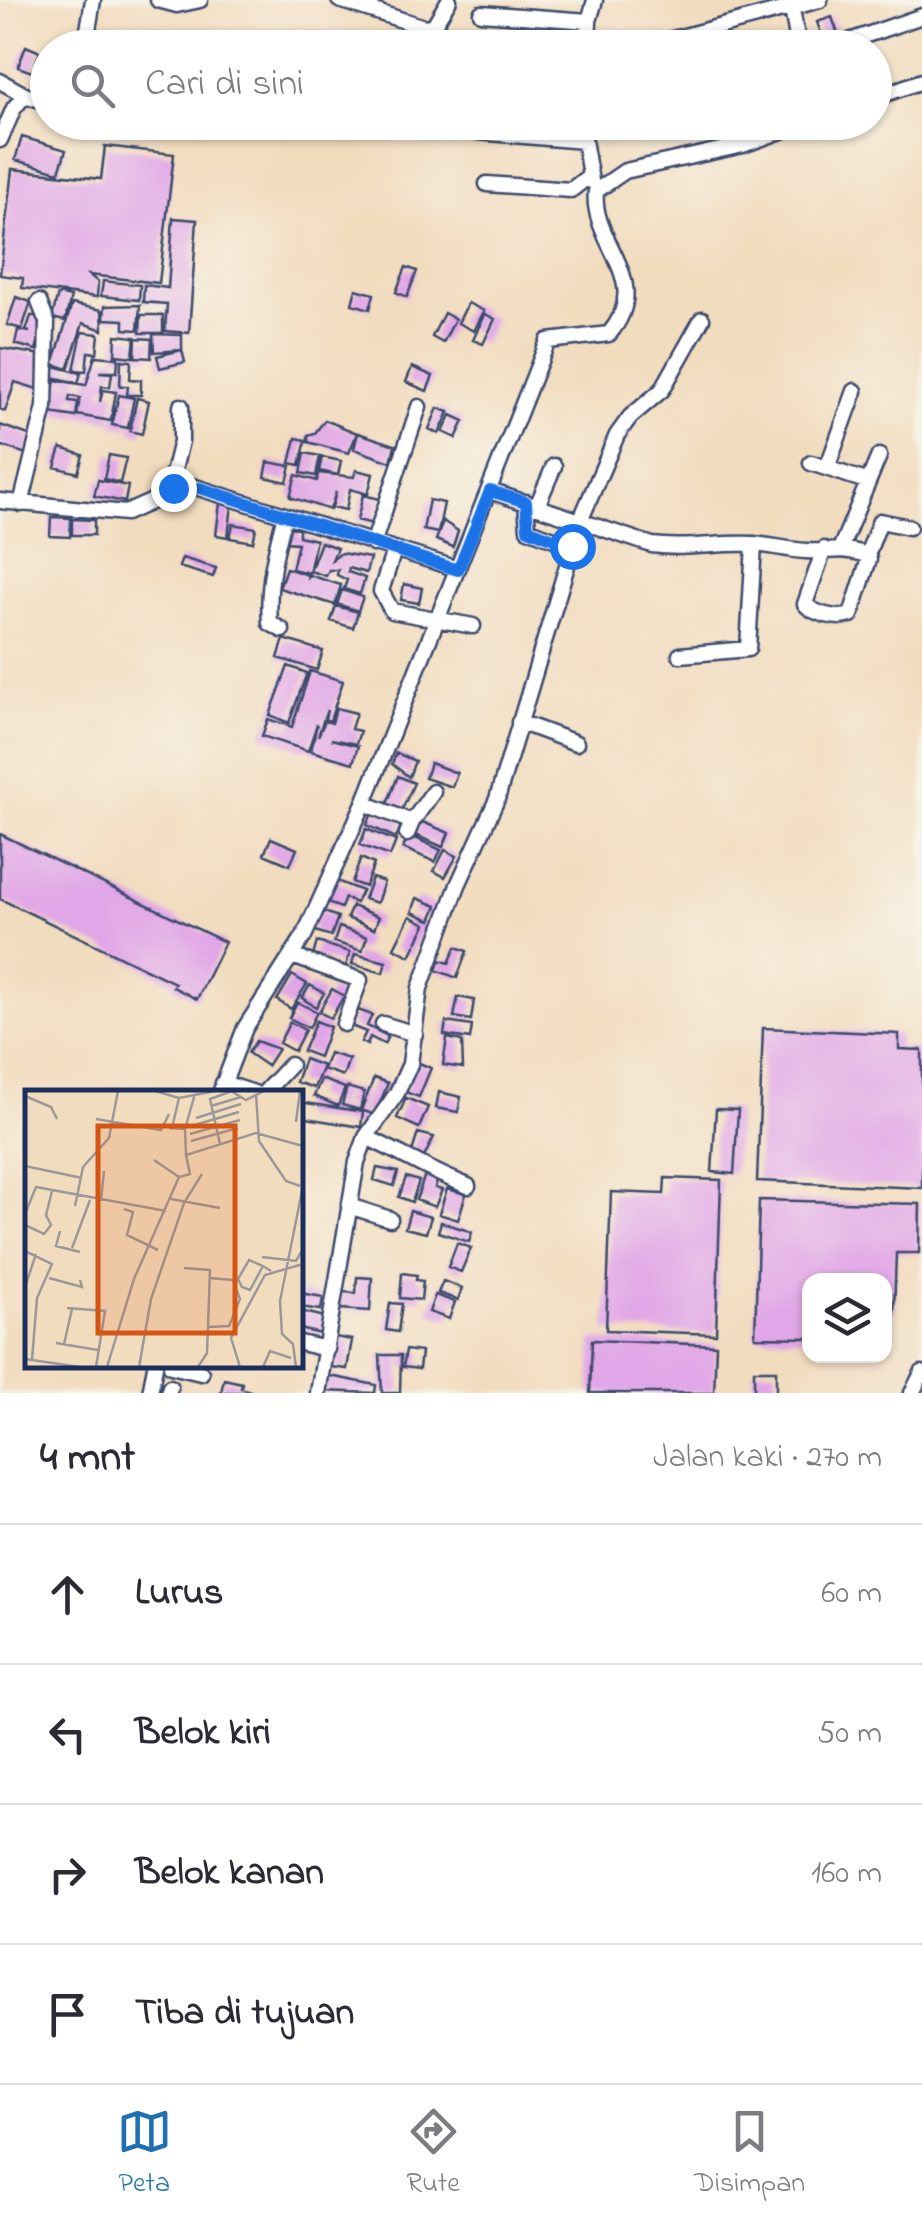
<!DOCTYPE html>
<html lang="id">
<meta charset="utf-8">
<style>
body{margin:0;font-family:"Indie Flower",sans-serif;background:#f2f2f3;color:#2b2b33}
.controls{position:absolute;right:30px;bottom:30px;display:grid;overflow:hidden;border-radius:20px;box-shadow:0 2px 8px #0004}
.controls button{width:90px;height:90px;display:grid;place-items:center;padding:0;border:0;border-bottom:2px solid #e1e1e2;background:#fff;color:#2b2b33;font:50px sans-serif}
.stop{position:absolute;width:30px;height:30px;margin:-22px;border:8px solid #1a73e8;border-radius:50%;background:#fff}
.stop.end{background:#1a73e8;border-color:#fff;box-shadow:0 2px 10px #0008}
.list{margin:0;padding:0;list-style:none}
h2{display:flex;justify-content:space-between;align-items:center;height:130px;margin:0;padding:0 40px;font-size:42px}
h2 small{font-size:32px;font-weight:400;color:#7c7c81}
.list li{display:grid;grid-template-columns:65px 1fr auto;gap:30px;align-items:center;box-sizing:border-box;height:140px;padding:0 40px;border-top:2px solid #e1e1e2}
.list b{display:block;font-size:38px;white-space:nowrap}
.list em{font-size:32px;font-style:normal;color:#7c7c81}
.icon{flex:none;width:55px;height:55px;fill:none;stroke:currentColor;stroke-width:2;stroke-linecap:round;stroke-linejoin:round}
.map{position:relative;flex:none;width:922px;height:1393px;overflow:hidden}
.search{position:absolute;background:#fff;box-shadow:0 2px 8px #0004;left:30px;right:30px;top:30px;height:110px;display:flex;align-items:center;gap:25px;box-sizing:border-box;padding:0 35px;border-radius:55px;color:#7c7c81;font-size:38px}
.sheet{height:690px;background:#fff}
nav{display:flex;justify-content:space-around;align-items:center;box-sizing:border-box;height:140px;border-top:2px solid #e1e1e2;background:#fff;font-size:28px;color:#7c7c81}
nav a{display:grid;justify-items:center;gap:5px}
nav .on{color:#1f6fb2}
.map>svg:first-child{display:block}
.building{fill:#e1a6e7}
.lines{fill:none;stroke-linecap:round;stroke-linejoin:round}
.minor-casing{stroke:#3b496c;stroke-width:19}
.minor{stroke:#fff;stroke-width:14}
.route{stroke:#1a73e8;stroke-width:12}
.inset-road{fill:none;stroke:#9c9798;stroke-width:2.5}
.view{fill:#d45514;fill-opacity:0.15;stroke:#d45514;stroke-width:5}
.inset-edge{fill:none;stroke:#1b2f5e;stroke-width:5}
</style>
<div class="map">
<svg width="922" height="1393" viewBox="0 0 922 1393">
<rect width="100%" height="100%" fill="#f7f3e8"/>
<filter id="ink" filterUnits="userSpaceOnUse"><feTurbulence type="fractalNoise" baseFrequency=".01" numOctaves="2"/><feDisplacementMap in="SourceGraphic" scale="20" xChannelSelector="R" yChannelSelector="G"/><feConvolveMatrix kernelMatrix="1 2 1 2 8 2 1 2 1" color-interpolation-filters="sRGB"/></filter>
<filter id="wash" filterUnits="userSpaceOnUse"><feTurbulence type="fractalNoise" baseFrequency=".0048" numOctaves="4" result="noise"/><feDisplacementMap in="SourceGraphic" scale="40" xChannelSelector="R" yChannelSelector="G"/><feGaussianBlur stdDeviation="2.25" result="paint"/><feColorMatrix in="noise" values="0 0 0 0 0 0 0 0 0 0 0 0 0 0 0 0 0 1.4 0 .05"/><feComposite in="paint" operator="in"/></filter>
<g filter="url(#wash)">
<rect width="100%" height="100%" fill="#f2dcbe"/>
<g id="blocks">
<!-- building -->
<path class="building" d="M832,17L838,34L823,39L817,22Z
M26,46L40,52L32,72L18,67Z
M22,137L66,150L59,172L15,160Z
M105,146L174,154L159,283L89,275L98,282L97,297L22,288L23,278L0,275L12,169L101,179Z
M173,218L197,220L189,333L165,331L167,304L143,302L144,285L168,288Z
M406,267L417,271L407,297L396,292Z
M103,281L140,285L139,300L101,296Z
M356,289L374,294L370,309L352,304Z
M58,294L71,297L65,321L52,318Z
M16,297L31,302L22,329L7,325Z
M468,303L484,311L474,331L458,323Z
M72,304L102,310L103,330L83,323L68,369L53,364Z
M140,305L138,330L124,329V320L104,319L105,306Z
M444,313L455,319L443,343L432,337Z
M485,314L495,319L483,344L473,340Z
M141,315H163V333H140Z
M31,316H45L36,350L15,344L18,330L30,332L26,331Z
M82,332L99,334L97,353L88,352L86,371L74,370Z
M153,334L182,335V350L154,352Z
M116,335L135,337L133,357L115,355Z
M136,338L152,339L151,358L135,357Z
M0,348L42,355L41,390L15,382L5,411L0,409Z
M182,350L185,362L160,368L157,356Z
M95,356L118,358L117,372H99L112,373L110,387L102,386L100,402L103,390L116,392L111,421L77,415L80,398L70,396L69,401L78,402L76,417L50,413L55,380L86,385Z
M121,360L131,361L130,379L141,380V395H127L128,386H120Z
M50,365L81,373L78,383L48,376Z
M412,367L433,376L427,391L406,382Z
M119,395L134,398L128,428L112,425Z
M137,398L149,401L142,434L130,431Z
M438,408L449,412L439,434L429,429Z
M451,415L464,421L456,438L443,432Z
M325,420L357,433L349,453L308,442V435L315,433Z
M0,425L32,436L26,454L0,445Z
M358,433L395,445L391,462L354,449Z
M296,438L306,440L300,465L290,463Z
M61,448L83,455L78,473L55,467Z
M305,453L320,456L316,476L301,473Z
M109,455L126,458L120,483L104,479Z
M322,457L341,461L338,475L319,471Z
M268,462L291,466L287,482L265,477Z
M356,470L373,474L368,494L350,489L346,510L332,507L336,492L330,510L290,497L296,475L317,481L318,473L354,477Z
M98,480L128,486L125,502L94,496Z
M363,495L380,499L373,524L357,520Z
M429,500L444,503L438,533L423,530Z
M220,503L232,505L228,537L216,535Z
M51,517L71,518L70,537L50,536Z
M72,519L94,520V535H72Z
M443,521L458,531L453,547L436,540Z
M233,524L256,528L253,542L230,538Z
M286,527L299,528V536L316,540L309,573L292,569L298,543L284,542Z
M321,542L337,548L332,560L341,553L370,558L366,573L349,568L348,572L365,578L360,594L344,589L347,580L337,575L338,570H329L326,576L310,571Z
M182,558L216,568L213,577L179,567Z
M286,568L308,575L307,579L309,575L341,585L335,605L279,588Z
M404,584L422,588L419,603L401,600Z
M342,590L363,597L358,611L337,604Z
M336,606L358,612L353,628L331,621Z
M284,639L323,651L317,670L278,658Z
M288,666L307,673L289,723L270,715Z
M310,671L343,681L330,721L325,719L327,710L318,736L325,721L332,723L336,708L356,713L351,729L360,731L356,744L331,739L358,746L353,763L311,751L317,724L308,751L262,736L268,719L292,727Z
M396,753L415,761L409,777L392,764Z
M430,763L457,773L452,787L425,778Z
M398,776L414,783L402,810L387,804Z
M374,809L403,821L396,838L367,825Z
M420,821L449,833L443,847L415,835Z
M366,829L396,841L390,856L360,845Z
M0,834L225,942L197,999L173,987L175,983L0,899Z
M409,835L441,850L435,862L403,848Z
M271,838L297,849L290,865L264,854Z
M445,850L457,856L445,877L434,871Z
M361,858L374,864L365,887L352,882Z
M372,878L384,882L377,903L364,899Z
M334,880L362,891L356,903L345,898L341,908L325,902Z
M417,898L437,906L431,920L412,912Z
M352,906L379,917L374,929L347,918Z
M319,910L338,917L331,936L312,930Z
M410,916L426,924L410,956L394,948Z
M339,927L367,937L362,951L334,942Z
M317,942L350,952L346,966L313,956Z
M456,947L467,951L457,978L436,970L440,960L449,963Z
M355,954L386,962L383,973L352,964Z
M292,975L307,984L291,1009L277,1000Z
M310,985L324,993L316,1007L302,998Z
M332,989L344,996L331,1018L319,1012Z
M458,997L474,1000L471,1020L454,1017Z
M297,1002L317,1012L309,1028L289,1018Z
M358,1010L372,1015L367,1026L388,1036L384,1044L370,1037L367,1045L361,1042L366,1032L351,1026Z
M316,1021L330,1027L319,1057L303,1051Z
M290,1022L305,1030L294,1051L279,1043Z
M446,1022L472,1026L470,1039L444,1035Z
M763,1028L899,1034V1049L922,1050V1188L757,1181Z
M447,1038L462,1041L463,1068L443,1065Z
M256,1041L278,1049L267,1066L248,1053Z
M329,1053L349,1059L343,1076L323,1069Z
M304,1059L323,1066L314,1088L296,1082Z
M417,1062L431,1068L419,1097L405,1092Z
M374,1078L388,1083L375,1115L361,1110Z
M321,1079L345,1088L338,1106L314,1096Z
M347,1087L364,1092L360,1110L342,1105Z
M439,1092L461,1097L458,1112L436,1108Z
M406,1098L428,1107L419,1128L397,1118Z
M300,1102L363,1112L361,1127L300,1117Z
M716,1109L738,1110L734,1174L712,1172Z
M418,1133L434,1137L423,1159L411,1155Z
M377,1168L398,1172L394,1186L374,1180Z
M426,1172L439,1177L435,1188L442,1190L435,1207L416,1200Z
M406,1177L419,1181L412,1202L399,1197Z
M665,1178L721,1180L716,1334L606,1330L611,1192L664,1194Z
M447,1189L466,1194L458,1220L439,1214Z
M759,1200L920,1204L919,1253H896L894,1313L884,1312V1280H810V1338L755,1337Z
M410,1211L431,1217L426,1233L405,1228Z
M441,1222L472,1232L469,1242L438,1232Z
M457,1243L471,1248L461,1272L448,1267Z
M402,1273L417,1275L416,1280L423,1281L421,1300L400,1298Z
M357,1277L372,1278L370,1311L340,1309L342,1292L356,1293Z
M443,1281L462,1288L458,1300L438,1293Z
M300,1293L323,1297L321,1310L300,1307Z
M435,1295L455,1302L449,1319L429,1312Z
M390,1303L402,1304L398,1332L386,1330Z
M300,1311L325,1317L321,1334L300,1329Z
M335,1337L352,1340L347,1369L330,1367Z
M592,1340L716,1345L714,1393H590Z
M406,1350L421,1352L419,1369L403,1367Z
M380,1355H401L400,1393H382Z
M754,1370H776V1393H754Z
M325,1375L376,1385L375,1393L322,1391Z
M224,1379L242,1383L241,1388L256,1393L221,1392Z"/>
</g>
</g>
<g filter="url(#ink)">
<use href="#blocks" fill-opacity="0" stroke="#3b496c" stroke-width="2.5"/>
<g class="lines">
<!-- minor casing -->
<g class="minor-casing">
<path id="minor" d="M158,0L177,5L200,0
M339,0L424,27L434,25L449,0
M791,4L799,48
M481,13L589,21L588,48
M589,21L595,0
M85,48L93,0
M639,48L820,0
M829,48L922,16
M0,81L25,95
M874,98L922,81
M581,122L591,181
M454,130L584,141
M0,140L14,108L25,95L48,103
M487,184L571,190L589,176
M811,463L866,481
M827,468L855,391
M169,490L181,441V406
M490,491L652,545C687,550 718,542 752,544C770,545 788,550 806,551C831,553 840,546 867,555L869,559L851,615C838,620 814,614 805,604L824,549
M0,501L126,513L189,485L458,569
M526,502L528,529L572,546
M21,504L45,407L47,322L39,302
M537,506L554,466
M373,544L419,407
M841,547L879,456
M394,550L381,591L392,611L473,626
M867,555L880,521L909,527
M282,630L270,623C267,585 275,552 285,515
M680,655L748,649L754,544
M519,722L576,743
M364,803L412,822L407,834
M412,822L433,792
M292,956L360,980L344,1024
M383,1024L415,1034
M223,1083L254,1093
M220,1093L245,1028L304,936L364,803L548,341L609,334C655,280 590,243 596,191L625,171L743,145L806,122
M264,1093L290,1065
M366,1137C401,1153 431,1172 468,1186
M349,1206L390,1219
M300,1343L327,1349
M171,1366L201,1373
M150,1393L155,1366
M168,1393L170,1387
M318,1393L357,1162L366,1137L397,1093L410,1064L420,988L458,885L497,799L581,519L617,435L630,417L662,390L702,319
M912,1393L922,1373"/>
</g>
<!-- minor -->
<use href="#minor" class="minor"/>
</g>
</g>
<g class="lines" filter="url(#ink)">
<!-- route -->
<path class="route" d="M173,488H200L458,570L490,491L526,502L528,529L572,546"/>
</g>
<!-- overview -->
<g transform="translate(25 1090)">
<rect width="278" height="278" fill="#f2dcbe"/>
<path class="inset-road" d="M130,1L154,8L190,1M206,1L221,10L239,1M231,4L234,51L261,91L275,96M0,6L26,17L32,29M186,16L216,7M171,28L216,14M71,29L136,40L144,24M271,32L275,1M166,36L214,22M144,38L160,39L161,65M147,38L154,8M160,39L170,4M165,44L215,30M166,51L213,38M195,54L185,9L207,1M129,70L154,87M0,76L57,88M146,109L195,118M76,111L79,81M50,116L58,77L84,48L93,1M99,119L108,122L102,145L133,160M0,124L11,97L141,121M0,135L19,144L26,135L21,125L27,101M35,141L31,156L55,162M47,158L65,110M0,161L27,174L12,208L7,270M237,167L271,171L278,159M238,176L225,200L217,197L213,189L224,170L238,176L246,181M159,178L185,180L182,263L173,277M24,188L57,197L55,190M0,197L11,164M42,218L80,221L71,277M182,237L204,236L215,209L208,190L184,188M31,253L73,260M39,254L47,219M0,269L55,277M82,277L109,189L154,87L165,84L161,65L231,43L278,56M114,277L126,209L159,113L177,84M215,277L206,248L240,185L278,174M238,277L245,261L266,268M271,277L268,254L257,244L255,211L278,96"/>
<path class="view" d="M73,36H210V243H73Z"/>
<rect width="278" height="278" class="inset-edge"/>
</g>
</svg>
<div class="controls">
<button><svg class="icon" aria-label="layers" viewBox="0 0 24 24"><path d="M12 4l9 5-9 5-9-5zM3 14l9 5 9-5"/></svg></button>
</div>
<div class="stop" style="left:572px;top:546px"></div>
<div class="stop end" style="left:173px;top:488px"></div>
<div class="search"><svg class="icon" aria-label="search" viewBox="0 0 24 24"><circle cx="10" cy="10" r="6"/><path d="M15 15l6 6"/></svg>Cari di sini</div>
</div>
<section class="sheet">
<h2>4 mnt<small>Jalan kaki · 270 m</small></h2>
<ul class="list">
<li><svg class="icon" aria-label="ahead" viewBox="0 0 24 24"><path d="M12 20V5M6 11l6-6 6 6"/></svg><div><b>Lurus</b></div><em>60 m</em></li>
<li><svg class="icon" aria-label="left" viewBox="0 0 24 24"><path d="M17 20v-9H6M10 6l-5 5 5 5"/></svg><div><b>Belok kiri</b></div><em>50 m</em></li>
<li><svg class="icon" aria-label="right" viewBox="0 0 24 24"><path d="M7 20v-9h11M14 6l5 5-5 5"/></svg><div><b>Belok kanan</b></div><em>160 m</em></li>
<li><svg class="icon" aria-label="arrive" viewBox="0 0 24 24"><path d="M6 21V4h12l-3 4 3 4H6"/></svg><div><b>Tiba di tujuan</b></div></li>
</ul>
</section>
<nav>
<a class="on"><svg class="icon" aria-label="map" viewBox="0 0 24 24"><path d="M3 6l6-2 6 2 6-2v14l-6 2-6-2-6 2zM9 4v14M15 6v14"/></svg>Peta</a>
<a><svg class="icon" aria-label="directions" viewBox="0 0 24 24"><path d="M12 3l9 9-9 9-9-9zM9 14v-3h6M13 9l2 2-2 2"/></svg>Rute</a>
<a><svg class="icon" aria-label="saved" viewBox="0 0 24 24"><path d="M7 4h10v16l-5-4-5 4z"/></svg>Disimpan</a>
</nav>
